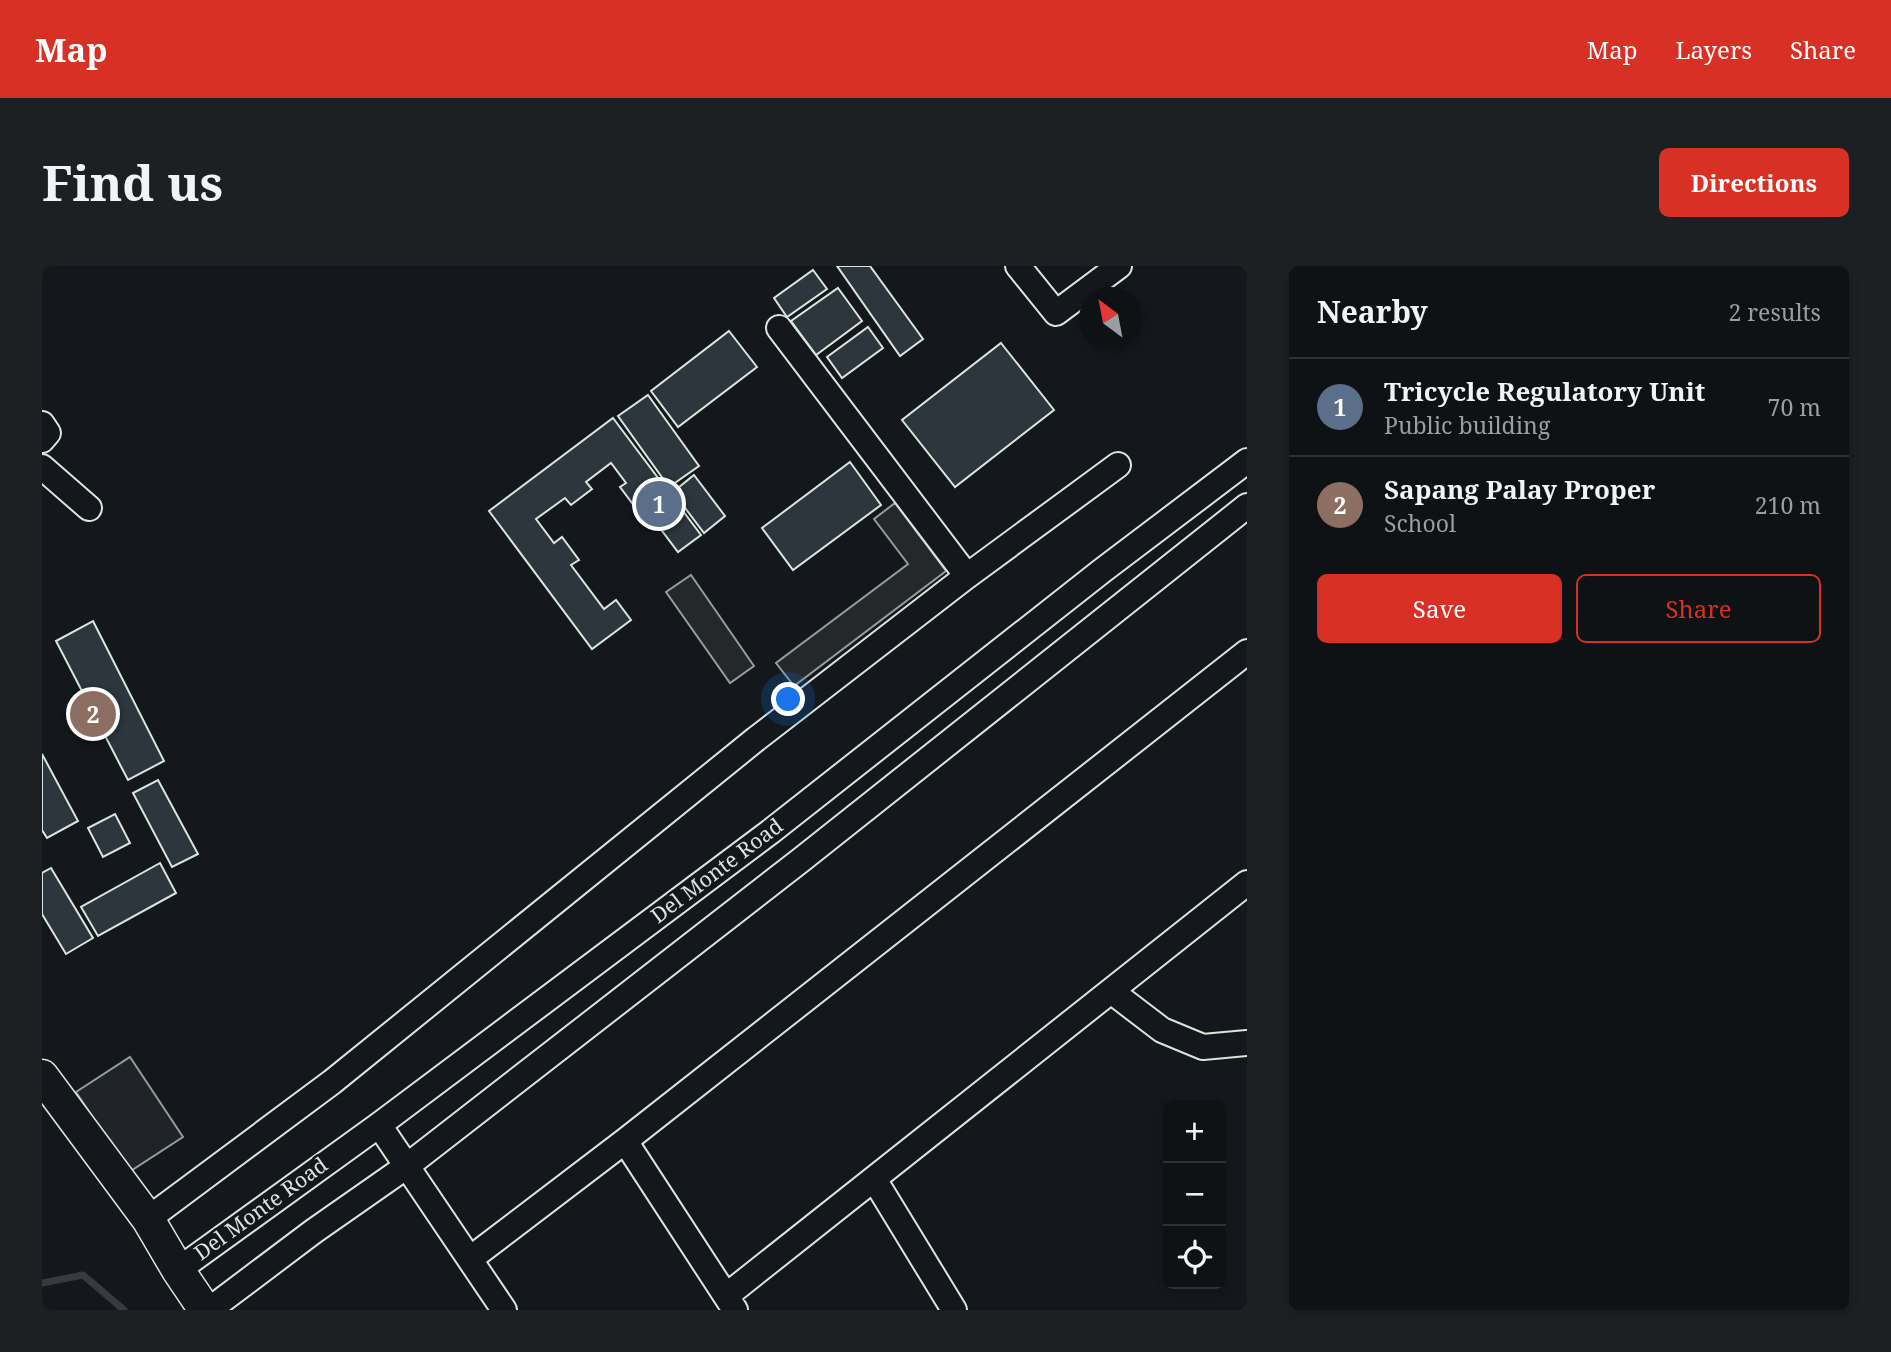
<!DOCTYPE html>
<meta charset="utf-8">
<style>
body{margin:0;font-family:"Noto Serif",serif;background:#1d2022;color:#f1f3f6}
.controls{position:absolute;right:21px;bottom:21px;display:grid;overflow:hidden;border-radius:10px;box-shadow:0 4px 10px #0003}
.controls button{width:63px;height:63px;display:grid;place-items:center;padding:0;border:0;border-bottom:2px solid #2f3234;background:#0f1215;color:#f1f3f6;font:35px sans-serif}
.compass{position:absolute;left:1037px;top:21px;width:63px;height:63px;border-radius:50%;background:#0f1215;box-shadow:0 4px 10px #0003;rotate:328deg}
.you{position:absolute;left:747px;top:434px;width:24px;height:24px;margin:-18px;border:5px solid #fff;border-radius:50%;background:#1a73e8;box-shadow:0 0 0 10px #1a73e833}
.badge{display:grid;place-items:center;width:46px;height:46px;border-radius:50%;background:#d93025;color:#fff;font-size:23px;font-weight:700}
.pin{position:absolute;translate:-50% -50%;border:4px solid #fff;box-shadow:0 2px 7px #0006}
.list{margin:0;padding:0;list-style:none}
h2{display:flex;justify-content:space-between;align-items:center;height:91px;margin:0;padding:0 28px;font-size:30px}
h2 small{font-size:23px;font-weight:400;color:#9b9ea0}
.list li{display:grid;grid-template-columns:46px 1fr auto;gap:21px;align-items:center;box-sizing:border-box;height:98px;padding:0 28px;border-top:2px solid #2f3234}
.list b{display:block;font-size:26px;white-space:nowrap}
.list p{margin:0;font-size:23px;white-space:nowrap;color:#9b9ea0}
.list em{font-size:23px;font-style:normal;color:#9b9ea0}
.actions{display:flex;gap:14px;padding:21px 28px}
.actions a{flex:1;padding:16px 0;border:2px solid #d93025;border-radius:10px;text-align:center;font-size:24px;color:#d93025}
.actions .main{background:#d93025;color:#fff}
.icon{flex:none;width:38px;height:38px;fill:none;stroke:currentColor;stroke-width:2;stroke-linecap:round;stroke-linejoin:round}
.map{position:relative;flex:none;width:1205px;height:1044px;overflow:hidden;border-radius:10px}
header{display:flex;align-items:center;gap:42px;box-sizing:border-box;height:98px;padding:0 35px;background:#d93025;color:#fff}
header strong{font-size:33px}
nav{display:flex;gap:38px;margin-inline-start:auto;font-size:24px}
.intro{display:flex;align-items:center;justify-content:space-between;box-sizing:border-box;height:168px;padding:0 42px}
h1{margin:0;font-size:49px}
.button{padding:18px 32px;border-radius:10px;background:#d93025;color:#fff;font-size:24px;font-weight:700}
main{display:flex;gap:42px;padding:0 42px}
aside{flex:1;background:#0f1215;border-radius:10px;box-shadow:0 4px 10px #0003}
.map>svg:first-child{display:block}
.green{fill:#202428;stroke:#939e99;stroke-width:2}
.parking{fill:#24282b;stroke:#939e99;stroke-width:2}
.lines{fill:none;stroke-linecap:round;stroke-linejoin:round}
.stream{stroke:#363b3e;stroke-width:7}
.building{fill:#2c363c;stroke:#d8e6dc;stroke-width:2}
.minor-casing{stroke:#d8e6dc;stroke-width:28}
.major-casing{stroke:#d8e6dc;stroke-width:35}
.minor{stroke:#14181c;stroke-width:24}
.major{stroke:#14181c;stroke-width:32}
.labels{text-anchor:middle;stroke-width:5;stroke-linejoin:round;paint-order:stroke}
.street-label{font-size:21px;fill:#d8e6dc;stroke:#14181c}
</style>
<header>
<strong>Map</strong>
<nav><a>Map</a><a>Layers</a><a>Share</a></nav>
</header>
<div class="intro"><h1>Find us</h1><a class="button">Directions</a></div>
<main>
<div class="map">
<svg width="1205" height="1044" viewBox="0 0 1205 1044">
<rect width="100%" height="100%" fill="#14181c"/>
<!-- green -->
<path class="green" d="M88,791L141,871L87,906L34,826Z"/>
<!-- parking -->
<path class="parking" d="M853,237L904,305L752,420L734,397L866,298L832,253Z
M649,309L712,400L688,417L624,326Z"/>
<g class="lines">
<!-- stream -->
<path class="stream" d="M0,1017L41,1009L82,1044"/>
</g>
<!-- building -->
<path class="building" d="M795,0H828L881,73L858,90Z
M771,4L785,23L745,51L732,32Z
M796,22L820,55L774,89L749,55Z
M826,61L841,82L800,112L785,91Z
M687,65L715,101L636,161L609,125Z
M959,77L1012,144L913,221L860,154Z
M606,129L657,200L627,221L576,150Z
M571,152L659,269L636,286L602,241L596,245L578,221L584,217L569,197L544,216L550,223L529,239L523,232L494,253L512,277L520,271L537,294L529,299L562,343L574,334L589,354L550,383L447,245Z
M808,196L839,239L751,304L720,262Z
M652,209L683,250L662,267L631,226Z
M51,355L122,495L86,514L14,375Z
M0,488L36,555L5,572L0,564Z
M116,514L156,588L130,601L91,527Z
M73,548L88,577L61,591L46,562Z
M118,597L134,627L56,670L39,641Z
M9,602L51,672L24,688L0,648V607Z"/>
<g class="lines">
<!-- minor casing -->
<g class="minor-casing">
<path id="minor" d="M976,0L1014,47L1077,0
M737,62L925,310
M0,158L6,167L0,174
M0,201L47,242
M1069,725L1120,764L1161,781L1205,777
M337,859L462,1044
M583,875L693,1044
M832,913L912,1044
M106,953L290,816L714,473L925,310L1076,199
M428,993L583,875L1205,386
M136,1004L337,859L728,566L1061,304L1205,195
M684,1030L1205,617
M167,1044L272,965L365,900L759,594L1205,240"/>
</g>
<!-- major casing -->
<g class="major-casing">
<path id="major" d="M0,810L106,953L136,1004L163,1044"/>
</g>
<!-- minor -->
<use href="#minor" class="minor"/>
<!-- major -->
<use href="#major" class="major"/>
</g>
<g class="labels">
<!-- street labels -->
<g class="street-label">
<text transform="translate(675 605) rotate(-37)" y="7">Del Monte Road</text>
<text transform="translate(219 943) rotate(-36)" y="7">Del Monte Road</text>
</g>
</g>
</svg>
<div class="controls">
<button>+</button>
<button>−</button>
<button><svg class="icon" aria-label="locate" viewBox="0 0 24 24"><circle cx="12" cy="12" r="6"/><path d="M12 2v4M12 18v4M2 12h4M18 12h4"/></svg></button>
</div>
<svg class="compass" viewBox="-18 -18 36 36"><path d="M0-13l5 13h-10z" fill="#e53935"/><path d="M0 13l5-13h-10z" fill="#9b9ea0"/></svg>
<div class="you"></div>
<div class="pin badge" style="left:617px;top:238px;background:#5c6f8a">1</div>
<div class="pin badge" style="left:51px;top:448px;background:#8d6e63">2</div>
</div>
<aside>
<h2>Nearby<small>2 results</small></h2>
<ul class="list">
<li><span class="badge" style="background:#5c6f8a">1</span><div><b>Tricycle Regulatory Unit</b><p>Public building</p></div><em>70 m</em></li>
<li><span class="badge" style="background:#8d6e63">2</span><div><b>Sapang Palay Proper</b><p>School</p></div><em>210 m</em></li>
</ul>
<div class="actions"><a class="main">Save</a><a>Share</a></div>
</aside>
</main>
